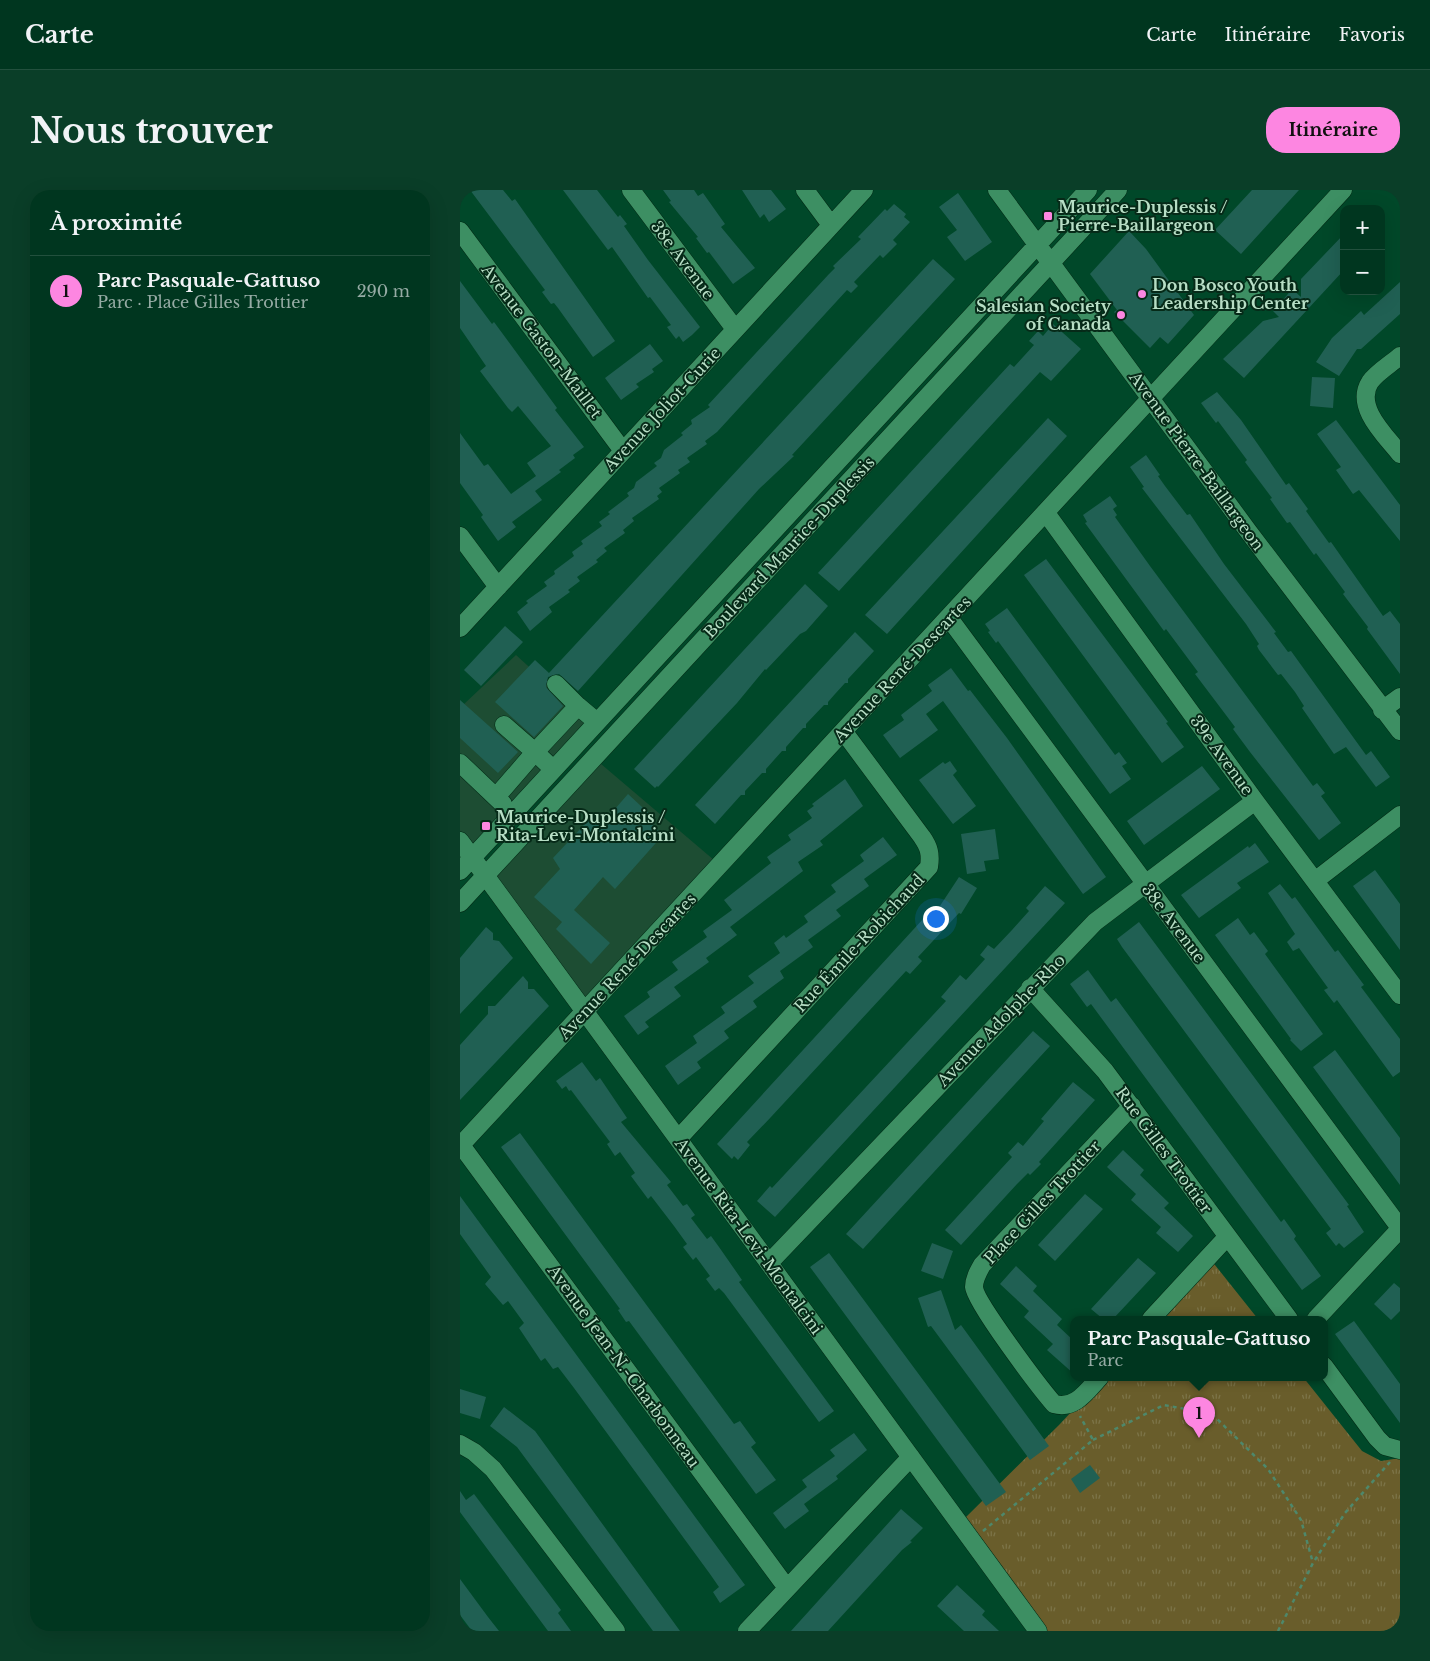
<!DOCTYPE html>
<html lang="fr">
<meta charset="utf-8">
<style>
body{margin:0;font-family:"Libre Baskerville",serif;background:#0a3e28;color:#f1f3f6}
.controls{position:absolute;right:15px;top:15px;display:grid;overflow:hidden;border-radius:10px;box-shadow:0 5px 20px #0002}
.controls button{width:45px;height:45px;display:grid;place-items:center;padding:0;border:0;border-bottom:1px solid #22503d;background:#00361f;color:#f1f3f6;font:25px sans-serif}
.you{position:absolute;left:475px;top:728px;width:18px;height:18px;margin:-12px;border:4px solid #fff;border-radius:50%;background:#1a73e8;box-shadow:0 0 0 8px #1a73e833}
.badge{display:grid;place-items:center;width:32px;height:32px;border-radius:50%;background:#fd86e1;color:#111;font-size:16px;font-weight:700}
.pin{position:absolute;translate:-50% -41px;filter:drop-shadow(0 1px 2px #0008)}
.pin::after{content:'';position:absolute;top:26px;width:18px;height:15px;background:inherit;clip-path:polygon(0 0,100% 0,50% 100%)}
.popup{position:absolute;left:610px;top:1126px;width:258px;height:65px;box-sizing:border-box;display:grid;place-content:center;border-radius:10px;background:#00361f;filter:drop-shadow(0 1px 4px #0005);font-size:16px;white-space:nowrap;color:#95aba4}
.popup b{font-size:19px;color:#f1f3f6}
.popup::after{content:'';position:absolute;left:50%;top:100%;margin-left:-10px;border:10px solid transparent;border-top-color:#00361f}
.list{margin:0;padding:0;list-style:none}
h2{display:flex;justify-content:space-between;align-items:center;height:65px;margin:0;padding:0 20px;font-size:21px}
h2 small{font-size:16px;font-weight:400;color:#95aba4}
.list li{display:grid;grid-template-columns:32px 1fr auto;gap:15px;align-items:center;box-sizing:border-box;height:70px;padding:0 20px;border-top:1px solid #22503d}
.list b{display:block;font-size:19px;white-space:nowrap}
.list p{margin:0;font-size:16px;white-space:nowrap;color:#95aba4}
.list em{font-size:16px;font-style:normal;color:#95aba4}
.map{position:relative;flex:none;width:940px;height:1441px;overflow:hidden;border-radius:20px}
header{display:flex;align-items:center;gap:30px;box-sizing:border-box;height:70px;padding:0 25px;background:#00361f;border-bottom:1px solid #22503d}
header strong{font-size:24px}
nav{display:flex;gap:28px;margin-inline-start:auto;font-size:18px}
.intro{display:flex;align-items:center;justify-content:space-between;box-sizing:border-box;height:120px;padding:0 30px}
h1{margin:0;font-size:35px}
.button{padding:12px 22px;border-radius:20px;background:#fd86e1;color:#111;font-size:18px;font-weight:700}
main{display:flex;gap:30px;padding:0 30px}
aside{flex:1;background:#00361f;border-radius:20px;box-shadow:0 5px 20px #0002}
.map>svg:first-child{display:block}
.built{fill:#1d4d33}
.park{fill:url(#park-tufts)}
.building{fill:#206053}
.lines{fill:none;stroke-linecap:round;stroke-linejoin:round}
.minor-casing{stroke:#002b15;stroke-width:19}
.path{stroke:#4e886b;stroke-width:2.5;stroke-dasharray:4 4;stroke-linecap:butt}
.minor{stroke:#3d8f63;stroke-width:18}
.poi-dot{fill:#fd86e1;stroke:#062a18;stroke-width:2}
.labels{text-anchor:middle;stroke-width:4;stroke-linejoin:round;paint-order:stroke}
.poi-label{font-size:16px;font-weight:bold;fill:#b7dec5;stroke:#062a18;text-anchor:start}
.street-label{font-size:16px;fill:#b7dec5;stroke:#062a18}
</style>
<header>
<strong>Carte</strong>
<nav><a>Carte</a><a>Itinéraire</a><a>Favoris</a></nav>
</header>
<div class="intro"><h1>Nous trouver</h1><a class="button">Itinéraire</a></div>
<main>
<aside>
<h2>À proximité<small></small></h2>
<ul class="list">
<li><span class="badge">1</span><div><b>Parc Pasquale-Gattuso</b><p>Parc · Place Gilles Trottier</p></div><em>290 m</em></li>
</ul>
</aside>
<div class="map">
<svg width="940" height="1441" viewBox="0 0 940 1441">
<defs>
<pattern id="park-tufts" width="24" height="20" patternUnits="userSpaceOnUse" patternTransform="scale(1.25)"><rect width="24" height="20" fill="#695d2b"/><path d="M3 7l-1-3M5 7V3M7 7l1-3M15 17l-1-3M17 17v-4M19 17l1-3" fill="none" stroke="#7c7448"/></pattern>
</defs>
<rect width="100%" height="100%" fill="#004829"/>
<!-- built -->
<path class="built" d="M56,465L134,536L0,681V512L3,515Z
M134,568L261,676L124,823L25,686Z"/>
<!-- park -->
<path class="park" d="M751,1070L798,1129H697Z
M644,1187H843L902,1261L921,1271L940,1268V1441H585L505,1328L599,1235Z"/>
<!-- building -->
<path class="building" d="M10,0H43L52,11L55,9L155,151L133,167L98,118L94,113L91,114L82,102L85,100Z
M103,0H137L158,27L160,25L167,34L164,36L188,70L240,137L232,145L223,152L219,146L216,149L207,137L211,135L190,107L188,108L152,57L148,60Z
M203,0H234L238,6L243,3L265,34L261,37L295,78L273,94L249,62L247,63L236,48L238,47L209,12L211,11Z
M282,0H311L326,19L309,32L304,24L300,28Z
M792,0H839L781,64L755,40Z
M498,3L532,52L505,71L487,47L497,40L479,17Z
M434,14L446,24L444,27L450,32L433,50L437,54L423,68L420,65L394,92L398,96L391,103L387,100L257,242L245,251L247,254L227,268L230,272L218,280L220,283L199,298L202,302L197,306L199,309L172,328L174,331L163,340L165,343L144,358L147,361L136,370L138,372L117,387L120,391L108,400L110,402L89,417L92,422L70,441L57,422L68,413L66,411L87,396L84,392L95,384L94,381L114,366L112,362L123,354L121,351L142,336L139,332L150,324L148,322L169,306L167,303L174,298L176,292L197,276L194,273L201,268L204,260L223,245L221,243L232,234L231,230L250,217L248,215L369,84L375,78L373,76L401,49L398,47L425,19L427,21Z
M669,41L686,59L734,125L708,154L700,147L690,158L654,122L657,120L630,84Z
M884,44V80L784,188L763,169L803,131L819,127L813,121L818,115V111H822L832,99L841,107V89Z
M473,69L495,89L332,265L334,266L299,299L118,501L99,484L88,487L86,497L103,516L74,547L35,512L75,470L89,483Z
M0,91L32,134L34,132L97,218L95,220L124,257L113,265L115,268L99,280L101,282L75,301L82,310L52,332L56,337L38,351L21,327L23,325L0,293V243L24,276L28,274L51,304L76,286L67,273L91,256L58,216L52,222L48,218L20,181L26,176L0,138Z
M940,92V124L901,159H897L879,186L856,172L872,148L901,121L904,125Z
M593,134L621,159L591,191L580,182L379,401L358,383L550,174L554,177L574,155L569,151L578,141L583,146Z
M190,154L203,171L192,179L194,182L176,194L179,197L161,210L145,188Z
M852,187L875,188L873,218L850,216Z
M757,202L781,230L826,295L829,293L848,319L846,321L869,353L871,352L923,426L930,421L940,434V484L907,439L908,437L883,404L885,402L856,363L854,365L830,332L827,333L810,309L812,308L785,272L787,270L758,231L756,233L741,213Z
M588,228L607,246L427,444L405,425Z
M876,230L940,315V351L899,300L893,304L876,280L881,277L857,244Z
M686,265L700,285L698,286L705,296L727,325L730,324L764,374L816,442L814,443L828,462L831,461L906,565L911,561L930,587L916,597L886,557L874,564L842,518L844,516L835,502L821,484L818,485L799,460L797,456L799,454L786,434L682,298L684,297L670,277Z
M650,306L657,316L653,319L657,325L655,327L690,376L853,596L857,593L865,603L861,606L881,633L859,650L790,562L773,539L775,537L735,484L738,482L706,439L704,441L625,333L627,332L623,325Z
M586,369L708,532L706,533L724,557L702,573L564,385Z
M345,394L368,416L346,441L340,444L306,480L305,479L277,513L198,597L197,596L195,598L174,579Z
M547,418L655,565L659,562L667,573L662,576L671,589L650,604L538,451L536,453L528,442L530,441L525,434Z
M45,436L63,452L21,496L4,480Z
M395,442L414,461L388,489V493H385L375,504L368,512V515H364L346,534V538H343L326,557V561H322L306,579V583H302L285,601V605H281L255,634L235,615Z
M491,478L508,501L510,500L547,548L646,687L623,704L483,511L466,524L478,540L440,568L423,545L444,530L441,525L472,501L468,495Z
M0,510L58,562L38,583L0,548Z
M490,571L497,581L493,585L516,616L493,634L459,590L483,572L485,574Z
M742,576L760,599L684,655L667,631Z
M385,589L403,616L360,651L363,655L338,672L343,681L270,737L277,745L246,768L249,772L214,797L221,806L185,832L189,837L178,845L164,826L190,807L187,802L218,780L212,772L247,747L243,741L272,720L264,710L311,673L307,667L331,650L328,645L352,628L347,621L354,616L352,614Z
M168,604L195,629L192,634L203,645L155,699L143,687L114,720L150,753L131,774L96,739L102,732L74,707L100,679L93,668L136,622L148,627Z
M535,639L539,669L524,671L526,681L507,684L501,644Z
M423,647L437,665L404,689L409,696L376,720L381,726L348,750L353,757L320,781L324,788L293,811L297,817L264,841L269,848L237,872L241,878L218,895L205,876L237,853L233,846L265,823L261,817L294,793L288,786L320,763L314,753L324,745L326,748L348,732L344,726L376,702L371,695L404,671L400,665Z
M795,653L809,672L777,693L781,698L739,728L721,705L788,656L789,658Z
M915,680L940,714V760L893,696Z
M499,687L517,698L501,724L499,723L458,767L462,771L450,784L446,781L311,927L287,952L290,955L278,970L274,966L272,969L257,954L463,729L473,719L476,722Z
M820,694L832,709L835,707L875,762L878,760L904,795L901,797L940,849V882L933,887L877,810L874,813L864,800L868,798L839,758L833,761L827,752L835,744L808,703Z
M585,696L605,713L315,1027L297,1011L310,996L312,998L486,811L481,807L500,785L506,790L525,769L520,765L528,755L534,759L552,740L569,721L566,718Z
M778,728L790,745L794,742L808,761L805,764L863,844L841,861L830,850L831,849L755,745Z
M679,732L889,1015L887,1016L904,1042L884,1058L879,1053L876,1056L866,1043L871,1039L662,757L657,749Z
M26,737L33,743V750L39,751L53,768L0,824V768Z
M628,780L651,812L656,808L821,1032L824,1029L836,1046L834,1049L861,1086L842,1100L631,814L627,817L610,794Z
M63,786L68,792V799H74L89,816L0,910V855L28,824V816H35Z
M573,841L590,856L403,1059L386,1044Z
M875,860L940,948V995L853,877Z
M122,872L136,891L140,888L167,928L161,932L211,992L207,995L223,1016L227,1014L235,1025L231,1028L247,1049L251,1046L259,1057L282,1090L279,1092L374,1221L359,1232L264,1103L259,1098L255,1101L246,1089L250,1086L236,1067L233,1070L223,1057L227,1054L214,1036L191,1006L188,1009L171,986L175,983L160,962L155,966L147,954L150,952L111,900L109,901L106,896L102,899L96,891Z
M613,892L635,910L579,972L581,974L570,985L568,983L557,994L501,1055L485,1040L552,967L548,963L558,952L563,956L584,931L581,929Z
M60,943L274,1234L280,1231L296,1253L291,1257L316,1290L296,1304L169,1131L166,1132L158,1120L160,1119L41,957Z
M663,960L684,980L680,985L709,1013L704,1018L733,1046L718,1062L696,1043L701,1037L671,1010L676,1004L647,977Z
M625,1004L643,1019L595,1071L578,1055Z
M0,1006L285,1395L260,1413L253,1402L259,1397L250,1384L114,1198L98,1177L93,1179L85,1168L81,1171L59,1138L64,1133L48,1111L43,1115L25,1094L31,1087L0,1044Z
M472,1053L493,1061L483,1089L461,1081Z
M369,1063L546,1302L526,1316L350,1077Z
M678,1068L696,1083L653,1129H643L631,1119Z
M556,1076L577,1096L573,1101L602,1129L597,1135L614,1151V1184L587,1160L593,1154L564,1127L569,1121L540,1094Z
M934,1093L940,1098V1121L931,1130L914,1114Z
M481,1100L495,1140L501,1135L589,1256L570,1270L471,1136L468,1137L458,1108Z
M894,1131L940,1194V1233L875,1144Z
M0,1199L26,1207L20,1229L0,1223Z
M44,1217L75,1241L220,1441H193L57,1257L30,1236Z
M394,1243L407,1260L376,1286L378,1289L344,1314L349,1321L325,1339L313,1323L347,1297L342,1290L375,1266L370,1260Z
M630,1275L640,1288L620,1303L611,1289Z
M0,1301L6,1310L14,1304L101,1420L98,1423L111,1441H88L0,1322Z
M441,1319L463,1338L450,1351L452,1352L442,1360L368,1441H331Z
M0,1389L28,1427L39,1441H12L0,1425Z
M497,1395L525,1421L522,1425L539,1441H504L477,1416Z"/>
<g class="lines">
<!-- minor casing -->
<g class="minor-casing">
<path id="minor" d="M171,0L275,139
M345,0L371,35
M537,0L788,341L940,541
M0,41L163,261
M940,166C931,174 917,182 910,192C894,217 926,246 940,264
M586,323L795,611L940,805
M0,346L38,397
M489,428L940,1038
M0,438L404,0
M96,494L118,516
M922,520L940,507
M0,573L43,614
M93,579L75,562L118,516L137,532
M36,607L75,562L44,535
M0,651L578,1441
M0,681L628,0
M856,690L940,625
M0,713L658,0
M570,798L645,881L829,1129
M218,949L469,677C471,664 469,657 462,647L384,542
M1,955L327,1398
M0,956L883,0
M309,1073L635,732L795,611
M691,1129L767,1047
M856,1129L940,1039
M864,1176L917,1248L925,1256L940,1260
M640,1187C627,1201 615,1220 594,1214C580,1198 515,1112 514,1097C514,1089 518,1082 522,1075L672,916
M0,1254L14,1262L33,1279L156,1441
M287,1441L451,1267"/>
</g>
<!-- path -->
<path class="path" d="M633,1250L704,1215L752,1224L808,1279L841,1330L853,1373
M523,1341L633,1250L620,1226
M818,1441L853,1373L885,1323L930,1272"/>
<!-- minor -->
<use href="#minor" class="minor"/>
</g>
<!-- markers -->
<g class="poi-dot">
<rect x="583" y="21" width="10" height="10" rx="2.5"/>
<circle cx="682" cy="104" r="5"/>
<circle cx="661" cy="125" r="5"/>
<rect x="21" y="631" width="10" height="10" rx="2.5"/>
</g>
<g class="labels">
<!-- poi labels -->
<g class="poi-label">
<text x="598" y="23">Maurice-Duplessis /<tspan x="598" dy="18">Pierre-Baillargeon</tspan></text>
<text x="692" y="101">Don Bosco Youth<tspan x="692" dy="18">Leadership Center</tspan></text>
<text x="651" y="122" text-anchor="end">Salesian Society<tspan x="651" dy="18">of Canada</tspan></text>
<text x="36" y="633">Maurice-Duplessis /<tspan x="36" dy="18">Rita-Levi-Montalcini</tspan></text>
</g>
<!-- street labels -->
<g class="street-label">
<text transform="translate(223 70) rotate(53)" y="6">38e Avenue</text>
<text transform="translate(82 151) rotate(53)" y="6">Avenue Gaston-Maillet</text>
<text transform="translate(202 219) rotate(-47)" y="6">Avenue Joliot-Curie</text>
<text transform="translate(737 271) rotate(54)" y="6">Avenue Pierre-Baillargeon</text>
<text transform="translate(329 357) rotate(-47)" y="6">Boulevard Maurice-Duplessis</text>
<text transform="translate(442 479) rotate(-47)" y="6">Avenue René-Descartes</text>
<text transform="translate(762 565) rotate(54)" y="6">39e Avenue</text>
<text transform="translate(714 733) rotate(53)" y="6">38e Avenue</text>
<text transform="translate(399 753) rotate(-47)" y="6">Rue Émile-Robichaud</text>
<text transform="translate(167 776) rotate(-47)" y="6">Avenue René-Descartes</text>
<text transform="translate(541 830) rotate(-46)" y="6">Avenue Adolphe-Rho</text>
<text transform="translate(704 960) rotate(54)" y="6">Rue Gilles Trottier</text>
<text transform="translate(582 1012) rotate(-47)" y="6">Place Gilles Trottier</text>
<text transform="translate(289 1046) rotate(54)" y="6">Avenue Rita-Levi-Montalcini</text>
<text transform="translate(164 1176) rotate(54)" y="6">Avenue Jean-N.-Charbonneau</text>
</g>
</g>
</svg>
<div class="controls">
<button>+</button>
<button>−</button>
</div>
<div class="you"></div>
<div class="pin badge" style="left:739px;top:1248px">1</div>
<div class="popup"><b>Parc Pasquale-Gattuso</b>Parc</div>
</div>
</main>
